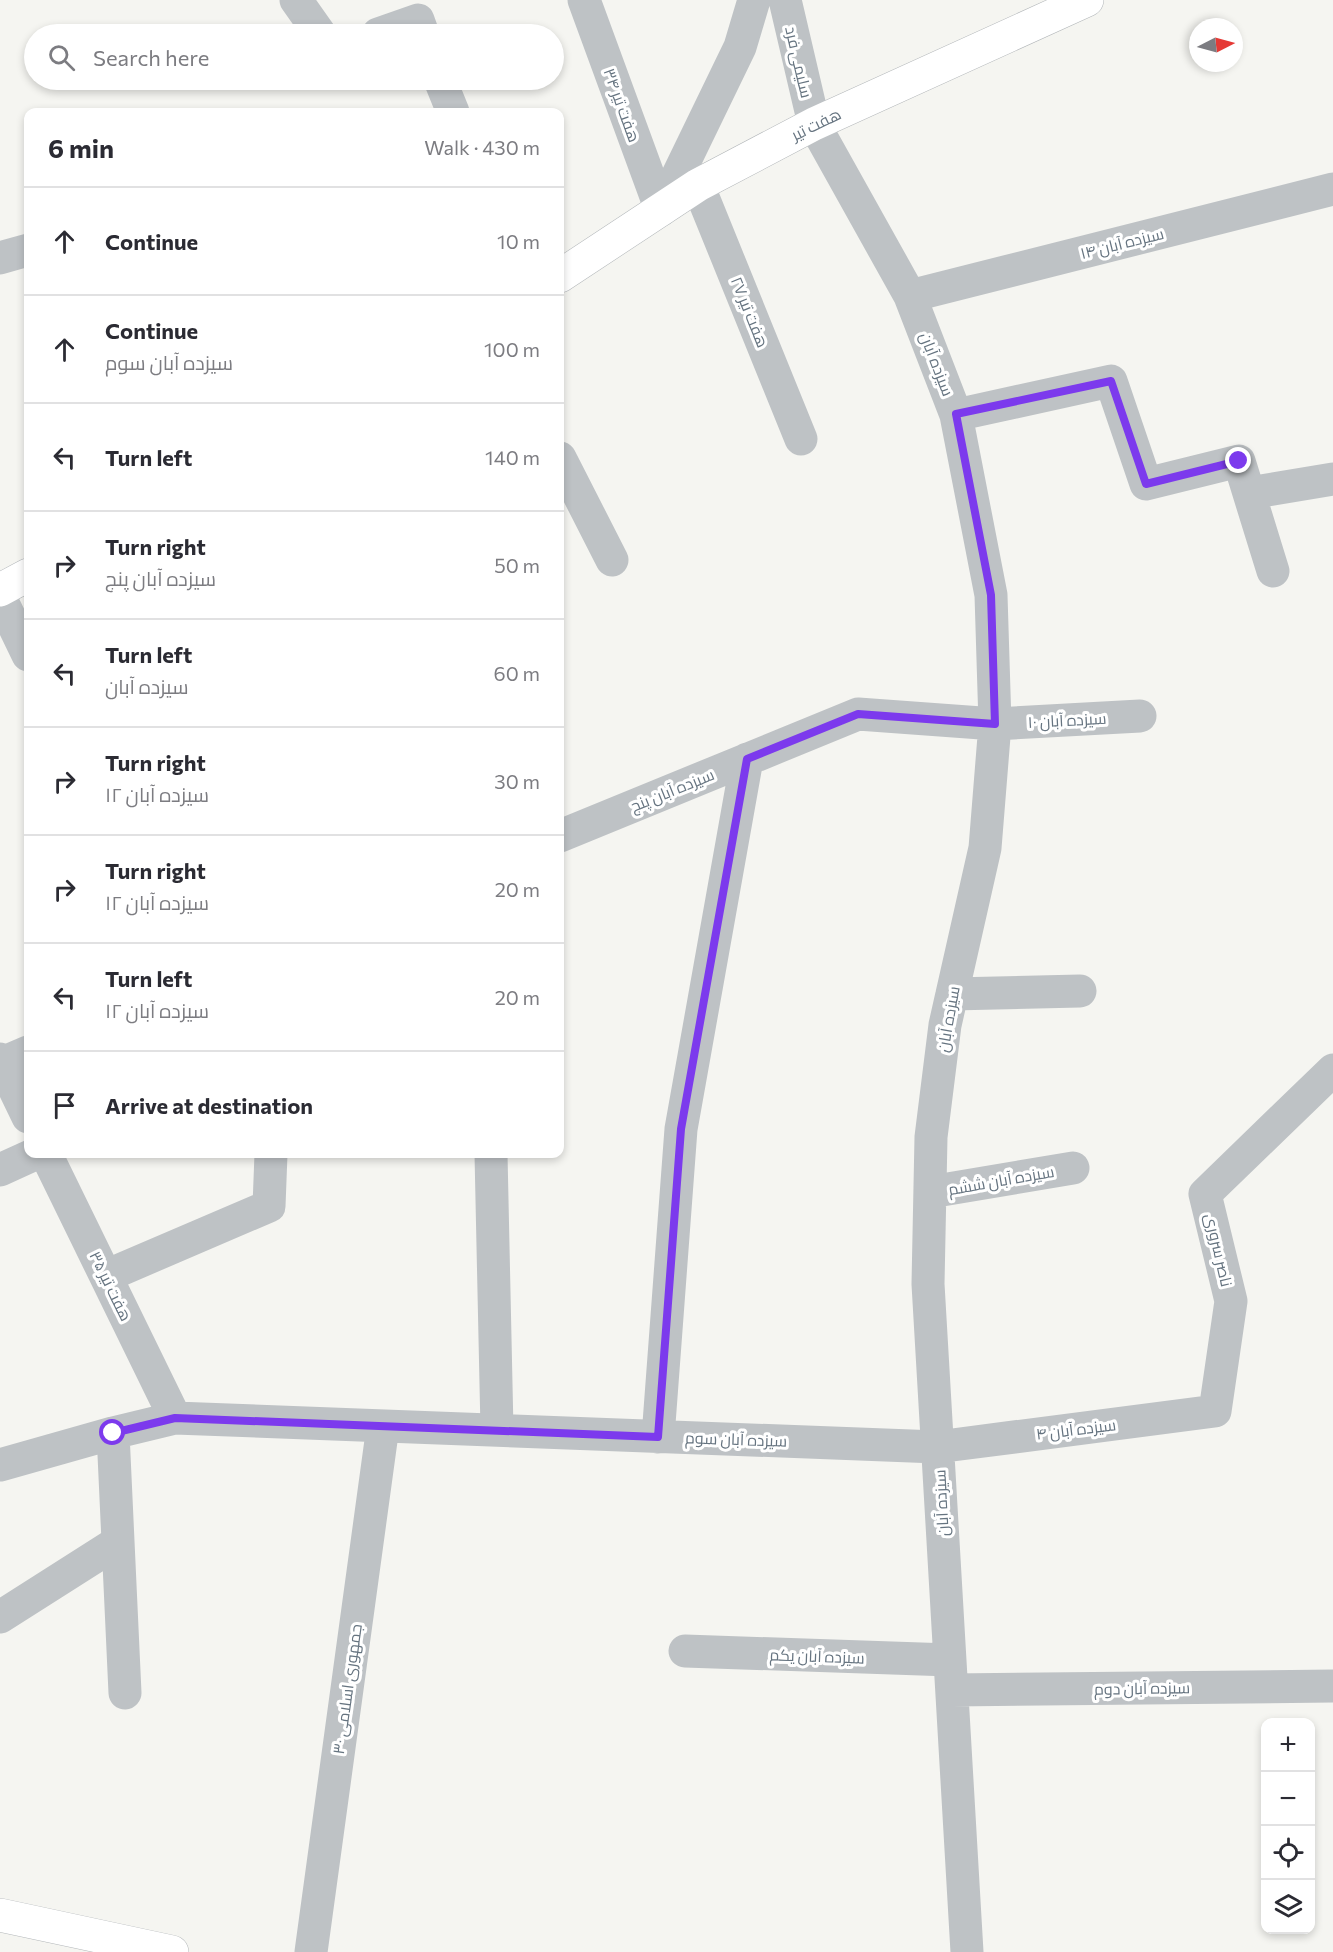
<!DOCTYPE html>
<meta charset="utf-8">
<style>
body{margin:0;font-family:Commissioner,Cairo,sans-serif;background:#f7f7f7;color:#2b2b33}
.controls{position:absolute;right:18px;bottom:18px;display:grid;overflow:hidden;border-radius:12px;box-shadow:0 3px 9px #0003}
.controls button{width:54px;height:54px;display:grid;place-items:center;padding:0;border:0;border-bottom:2px solid #e1e1e2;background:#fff;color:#2b2b33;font:30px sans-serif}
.compass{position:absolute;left:1189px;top:18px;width:54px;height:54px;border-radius:50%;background:#fff;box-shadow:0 3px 9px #0003;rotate:84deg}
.stop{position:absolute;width:18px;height:18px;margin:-14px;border:4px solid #7c3aed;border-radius:50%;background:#fff}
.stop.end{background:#7c3aed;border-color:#fff;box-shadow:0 2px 6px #0008}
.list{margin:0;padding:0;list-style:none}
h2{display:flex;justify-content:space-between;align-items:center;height:78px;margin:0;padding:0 24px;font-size:26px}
h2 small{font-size:20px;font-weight:400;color:#7c7c81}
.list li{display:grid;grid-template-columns:39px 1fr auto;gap:18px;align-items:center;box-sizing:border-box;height:108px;padding:0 24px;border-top:2px solid #e1e1e2}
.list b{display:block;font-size:22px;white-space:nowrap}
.list p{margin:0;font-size:20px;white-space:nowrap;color:#7c7c81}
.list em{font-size:20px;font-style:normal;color:#7c7c81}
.icon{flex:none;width:33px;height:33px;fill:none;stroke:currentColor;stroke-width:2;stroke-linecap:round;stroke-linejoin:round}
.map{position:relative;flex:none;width:1333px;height:1952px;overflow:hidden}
.search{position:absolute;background:#fff;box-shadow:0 3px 9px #0003;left:24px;top:24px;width:540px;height:66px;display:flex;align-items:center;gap:15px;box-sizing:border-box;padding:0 21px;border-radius:33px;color:#7c7c81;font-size:22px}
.panel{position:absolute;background:#fff;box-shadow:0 3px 9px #0003;left:24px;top:108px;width:540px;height:1050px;border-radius:12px}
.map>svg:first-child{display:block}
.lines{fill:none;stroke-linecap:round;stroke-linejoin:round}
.major-casing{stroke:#b2b6b9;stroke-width:34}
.minor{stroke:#bec2c5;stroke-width:33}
.major{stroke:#fff;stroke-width:33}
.route{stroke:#7c3aed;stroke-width:8}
.labels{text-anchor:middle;stroke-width:6;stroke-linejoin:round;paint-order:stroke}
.street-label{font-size:16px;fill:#667480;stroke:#fff}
</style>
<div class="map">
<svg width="1333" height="1952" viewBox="0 0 1333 1952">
<rect width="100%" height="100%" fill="#f5f5f1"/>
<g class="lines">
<!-- major casing -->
<g class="major-casing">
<path id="major" d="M560,276L698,185L814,124L1087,0
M0,590L28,575
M0,1915L172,1952"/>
</g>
<!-- minor -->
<path class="minor" d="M296,0L320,34
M584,0L661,210
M785,0L814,124L910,296L956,415L991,595L995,724L985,848L945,1025L931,1137L928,1284L967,1952
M378,34L418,20L423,34
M440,80L453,112
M698,185L801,439
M661,210L740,47L754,0
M0,258L28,250
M910,296L1333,189
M956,415L1111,381L1146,484L1239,461L1273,571
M560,458L612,560
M1249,493L1333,479
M0,597L28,655
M560,836L858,714L995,724L1140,716
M952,994L1080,991
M0,1059L28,1117
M2,1063L28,1052
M46,1154L175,1418
M491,1154L497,1430
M0,1170L35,1154
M930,1192L1073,1168
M106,1276L269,1206L271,1154
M113,1433L125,1693
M658,1437L681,1129L747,759
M0,1465L113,1433L175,1418L937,1447L1215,1411L1231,1301L1205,1194L1333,1070
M0,1617L118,1542
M685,1651L950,1660
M952,1690L1333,1686
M311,1952L383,1426"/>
<!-- major -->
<use href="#major" class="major"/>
</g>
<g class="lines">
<!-- route -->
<path class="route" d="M113,1433L175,1418L658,1437L681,1129L747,759L858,714L995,724L991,595L956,414L1111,381L1146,484L1239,461"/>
</g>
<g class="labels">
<!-- street labels -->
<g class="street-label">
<text transform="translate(799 62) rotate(77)" y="6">سلیمی فرد</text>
<text transform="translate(622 105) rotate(70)" y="6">هفت تیر ۳۴</text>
<text transform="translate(816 124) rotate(-26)" y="6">هفت تیر</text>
<text transform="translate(1122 243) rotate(-14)" y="6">سیزده آبان ۱۴</text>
<text transform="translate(750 312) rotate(68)" y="6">هفت تیر ۲۷</text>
<text transform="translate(937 364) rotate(69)" y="6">سیزده آبان</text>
<text transform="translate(1067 720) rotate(-3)" y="6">سیزده آبان ۱۰</text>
<text transform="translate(672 790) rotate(-22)" y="6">سیزده آبان پنج</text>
<text transform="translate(948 1019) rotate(-80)" y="6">سیزده آبان</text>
<text transform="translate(1001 1180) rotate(-10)" y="6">سیزده آبان ششم</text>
<text transform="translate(1219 1250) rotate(77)" y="6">ناصر سروری</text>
<text transform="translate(111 1286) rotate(64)" y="6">هفت تیر ۳۵</text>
<text transform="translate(1076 1429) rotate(-7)" y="6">سیزده آبان ۴</text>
<text transform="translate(736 1439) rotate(2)" y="6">سیزده آبان سوم</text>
<text transform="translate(941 1503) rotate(-93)" y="6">سیزده آبان</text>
<text transform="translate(817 1656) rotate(2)" y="6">سیزده آبان یکم</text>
<text transform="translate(1142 1688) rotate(-1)" y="6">سیزده آبان دوم</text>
<text transform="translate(347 1689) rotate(-82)" y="6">جمهوری اسلامی ۳۰</text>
</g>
</g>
</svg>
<div class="controls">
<button>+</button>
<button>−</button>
<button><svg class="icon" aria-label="locate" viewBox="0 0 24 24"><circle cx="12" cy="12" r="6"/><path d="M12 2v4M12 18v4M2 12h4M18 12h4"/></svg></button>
<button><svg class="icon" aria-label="layers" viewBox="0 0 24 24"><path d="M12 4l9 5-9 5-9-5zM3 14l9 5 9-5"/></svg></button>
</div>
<svg class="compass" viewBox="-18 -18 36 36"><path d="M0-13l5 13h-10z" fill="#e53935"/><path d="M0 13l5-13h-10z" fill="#7c7c81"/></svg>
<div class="stop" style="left:113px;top:1433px"></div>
<div class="stop end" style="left:1239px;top:461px"></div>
<div class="search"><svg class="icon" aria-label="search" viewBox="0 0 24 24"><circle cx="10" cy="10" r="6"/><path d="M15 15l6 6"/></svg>Search here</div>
<section class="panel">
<h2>6 min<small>Walk · 430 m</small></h2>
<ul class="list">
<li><svg class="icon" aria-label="ahead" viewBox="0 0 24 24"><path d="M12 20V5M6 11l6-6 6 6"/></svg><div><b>Continue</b></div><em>10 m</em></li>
<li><svg class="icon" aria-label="ahead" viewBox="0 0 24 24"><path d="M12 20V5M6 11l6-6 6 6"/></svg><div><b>Continue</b><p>سیزده آبان سوم</p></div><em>100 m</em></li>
<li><svg class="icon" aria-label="left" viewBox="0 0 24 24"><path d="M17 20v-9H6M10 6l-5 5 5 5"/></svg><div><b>Turn left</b></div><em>140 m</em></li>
<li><svg class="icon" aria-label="right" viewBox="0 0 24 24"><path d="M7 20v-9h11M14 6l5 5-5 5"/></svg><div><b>Turn right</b><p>سیزده آبان پنج</p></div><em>50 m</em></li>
<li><svg class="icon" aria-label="left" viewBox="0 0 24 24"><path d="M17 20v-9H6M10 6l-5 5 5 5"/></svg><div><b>Turn left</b><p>سیزده آبان</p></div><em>60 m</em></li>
<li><svg class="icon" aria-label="right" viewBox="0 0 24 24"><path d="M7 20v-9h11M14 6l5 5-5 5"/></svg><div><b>Turn right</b><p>سیزده آبان ۱۲</p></div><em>30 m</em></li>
<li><svg class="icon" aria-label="right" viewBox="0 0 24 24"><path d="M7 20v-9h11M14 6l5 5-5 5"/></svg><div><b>Turn right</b><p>سیزده آبان ۱۲</p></div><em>20 m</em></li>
<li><svg class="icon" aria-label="left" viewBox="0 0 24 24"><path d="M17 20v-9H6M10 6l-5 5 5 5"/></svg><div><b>Turn left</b><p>سیزده آبان ۱۲</p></div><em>20 m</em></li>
<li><svg class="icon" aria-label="arrive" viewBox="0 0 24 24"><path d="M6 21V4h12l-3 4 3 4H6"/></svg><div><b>Arrive at destination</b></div></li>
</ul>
</section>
</div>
